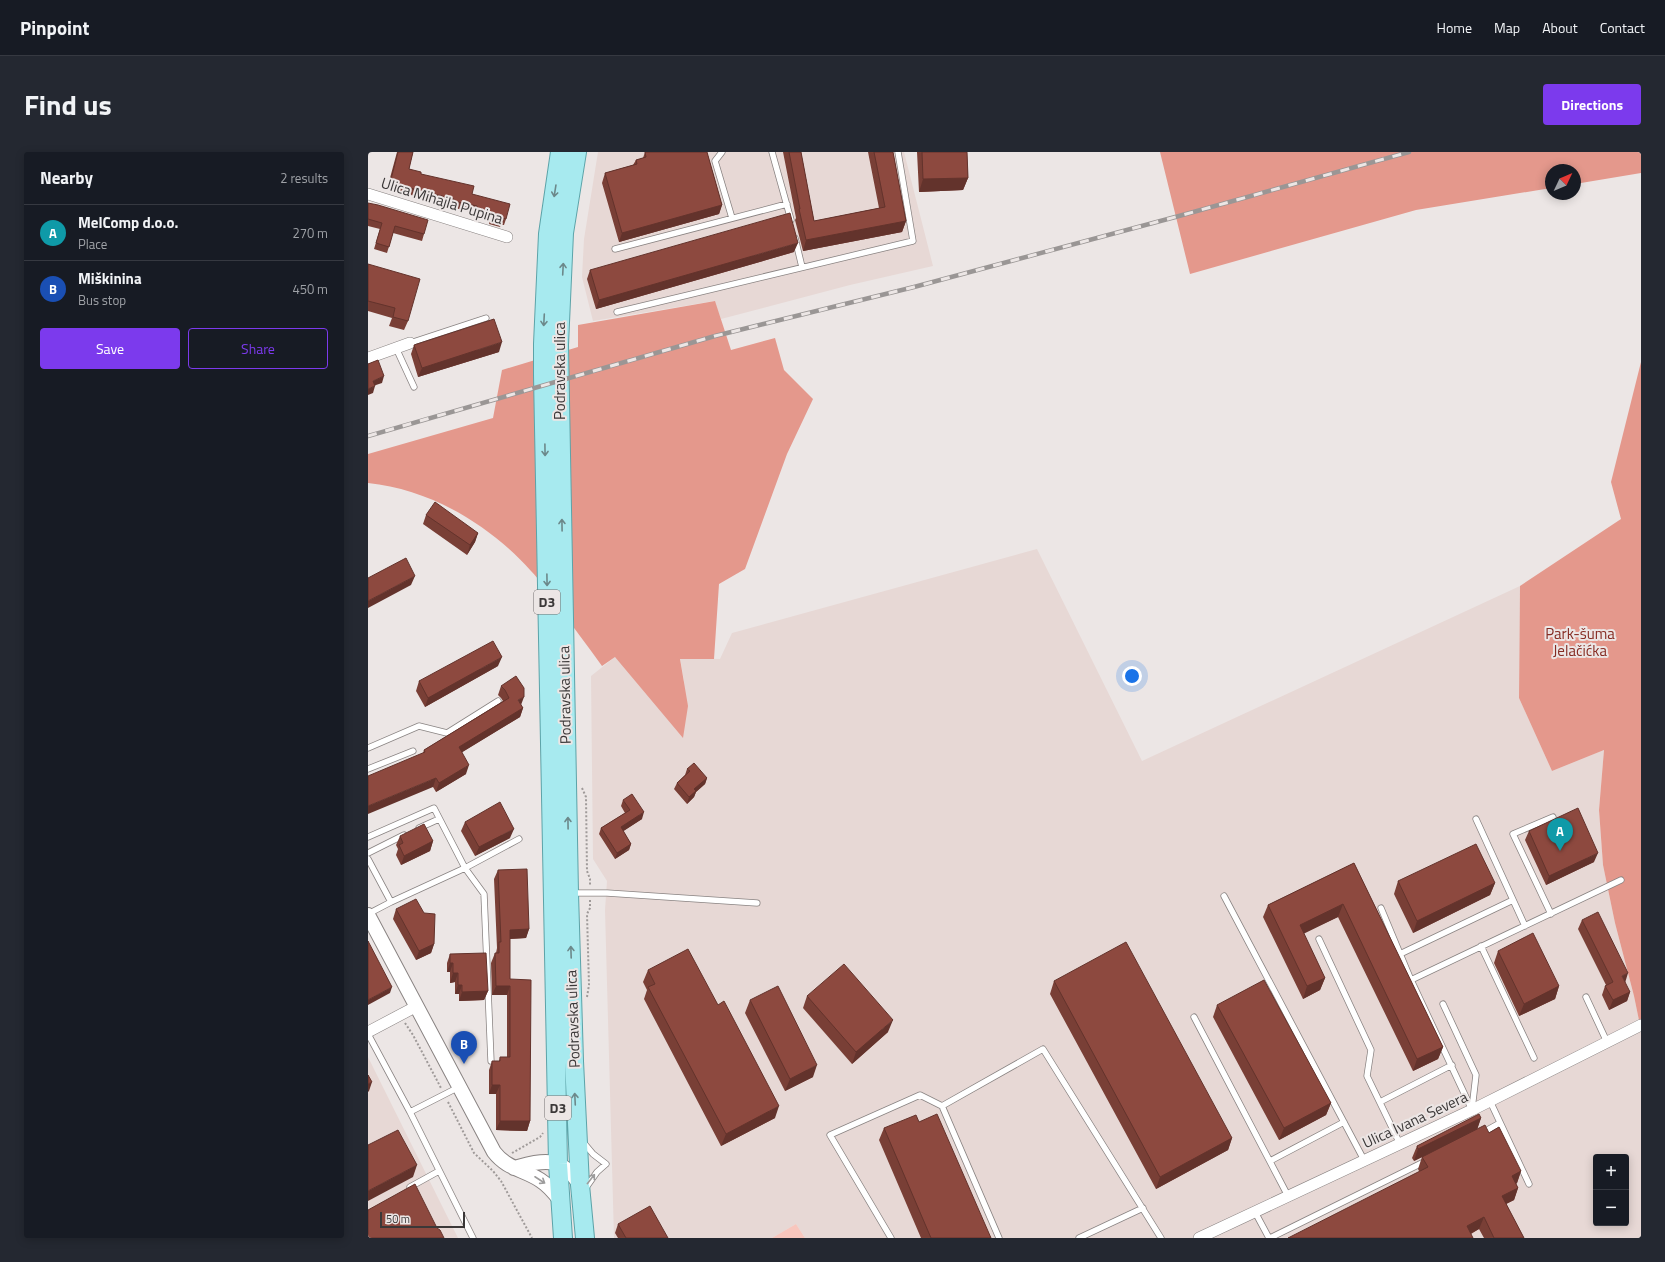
<!DOCTYPE html>
<meta charset="utf-8">
<style>
body{margin:0;font-family:"Titillium Web",sans-serif;background:#242831;color:#f1f3f6}
.controls{position:absolute;right:12px;bottom:12px;display:grid;overflow:hidden;border-radius:4px;box-shadow:0 2px 10px #0003}
.controls button{width:36px;height:36px;display:grid;place-items:center;padding:0;border:0;border-bottom:1px solid #363941;background:#171b24;color:#f1f3f6;font:20px sans-serif}
.compass{position:absolute;left:1177px;top:12px;width:36px;height:36px;border-radius:50%;background:#171b24;box-shadow:0 2px 10px #0003;rotate:46deg}
.scale{position:absolute;left:12px;bottom:10px;width:85px;box-sizing:border-box;padding-left:4px;border:2px solid #3b3838;border-top:0;font-size:11px;line-height:14px;white-space:nowrap;color:#3b3838;-webkit-text-stroke:3px #ece6e5;paint-order:stroke}
.you{position:absolute;left:764px;top:524px;width:14px;height:14px;margin:-10px;border:3px solid #fff;border-radius:50%;background:#1a73e8;box-shadow:0 0 0 6px #1a73e833}
.badge{display:grid;place-items:center;width:26px;height:26px;border-radius:50%;background:#7c3aed;color:#fff;font-size:13px;font-weight:700}
.pin{position:absolute;translate:-50% -33px;filter:drop-shadow(0 1px 2px #0008)}
.pin::after{content:'';position:absolute;top:21px;width:14px;height:12px;background:inherit;clip-path:polygon(0 0,100% 0,50% 100%)}
.list{margin:0;padding:0;list-style:none}
h2{display:flex;justify-content:space-between;align-items:center;height:52px;margin:0;padding:0 16px;font-size:17px}
h2 small{font-size:13px;font-weight:400;color:#9ea1a6}
.list li{display:grid;grid-template-columns:26px 1fr auto;gap:12px;align-items:center;box-sizing:border-box;height:56px;padding:0 16px;border-top:1px solid #363941}
.list b{display:block;font-size:15px;white-space:nowrap}
.list p{margin:0;font-size:13px;white-space:nowrap;color:#9ea1a6}
.list em{font-size:13px;font-style:normal;color:#9ea1a6}
.actions{display:flex;gap:8px;padding:12px 16px}
.actions a{flex:1;padding:9px 0;border:1px solid #7c3aed;border-radius:4px;text-align:center;font-size:14px;color:#7c3aed}
.actions .main{background:#7c3aed;color:#fff}
.map{position:relative;flex:none;width:1273px;height:1086px;overflow:hidden;border-radius:4px}
header{display:flex;align-items:center;gap:24px;box-sizing:border-box;height:56px;padding:0 20px;background:#171b24;border-bottom:1px solid #363941}
header strong{font-size:19px}
nav{display:flex;gap:22px;margin-inline-start:auto;font-size:14px}
.intro{display:flex;align-items:center;justify-content:space-between;box-sizing:border-box;height:96px;padding:0 24px}
h1{margin:0;font-size:28px}
.button{padding:10px 18px;border-radius:4px;background:#7c3aed;color:#fff;font-size:14px;font-weight:700}
main{display:flex;gap:24px;padding:0 24px}
aside{flex:1;background:#171b24;border-radius:4px;box-shadow:0 2px 10px #0003}
.map>svg:first-child{display:block}
.built{fill:#e7d8d5;fill-rule:evenodd}
.green{fill:#f8c6bd}
.forest{fill:#e4988c}
.lines{fill:none;stroke-linecap:round;stroke-linejoin:round}
.service-casing{stroke:#898382;stroke-width:7}
.minor-casing{stroke:#898382;stroke-width:12}
.tertiary-casing{stroke:#898382;stroke-width:16}
.primary-casing{stroke:#5ca3a8;stroke-width:20}
.path{stroke:#9f9a99;stroke-width:2;stroke-dasharray:2 2;stroke-linecap:butt}
.service{stroke:#fff;stroke-width:5.5}
.minor{stroke:#fff;stroke-width:11}
.tertiary{stroke:#fff;stroke-width:14}
.primary{stroke:#a7eaef;stroke-width:18}
.rail-casing{stroke:#9a9695;stroke-width:4.5}
.rail{stroke:#ece6e5;stroke-width:3;stroke-dasharray:9;stroke-linecap:butt}
.wall{fill:#793f36}
.shaded-wall{fill:#63332c}
.building{fill:#8d493f;stroke:#63332c}
.oneway{stroke:#6c888a}
.oneway2{stroke:#9d9c9c}
.labels{text-anchor:middle;stroke-width:4;stroke-linejoin:round;paint-order:stroke}
.shield{fill:#ece6e5;stroke:#706c6c;stroke-width:1}
.shield-label{font-size:14px;font-weight:bold;fill:#3b3838}
.street-label{font-size:15px;fill:#3b3838;stroke:#ece6e5}
.park-label{font-size:15px;fill:#862c23;stroke:#ece6e5}
</style>
<header>
<strong>Pinpoint</strong>
<nav><a>Home</a><a>Map</a><a>About</a><a>Contact</a></nav>
</header>
<div class="intro"><h1>Find us</h1><a class="button">Directions</a></div>
<main>
<aside>
<h2>Nearby<small>2 results</small></h2>
<ul class="list">
<li><span class="badge" style="background:#0f9aa8">A</span><div><b>MelComp d.o.o.</b><p>Place</p></div><em>270 m</em></li>
<li><span class="badge" style="background:#1a4fb4">B</span><div><b>Miškinina</b><p>Bus stop</p></div><em>450 m</em></li>
</ul>
<div class="actions"><a class="main">Save</a><a>Share</a></div>
</aside>
<div class="map">
<svg width="1273" height="1086" viewBox="0 0 1273 1086">
<rect width="100%" height="100%" fill="#ece6e5"/>
<!-- built -->
<path class="built" d="M230,0H536L565,114L482,133L353,167L346,149L225,169L214,125L216,87Z
M669,397L774,609L1152,434L1151,546L1184,619L1236,598L1231,658L1235,713L1247,771L1266,844L1273,878V1086H437L428,1072L404,1086H246L237,758L239,729L225,707L223,524L247,505L316,529L312,506L352,507L364,481ZM1228,1005H1258V1071H1228Z
M0,905L90,1086H0Z"/>
<!-- green -->
<path class="green" d="M428,1072L437,1086H404Z"/>
<!-- forest -->
<path class="forest" d="M792,0H1273V21L1207,32V18H1183V36L1048,58L822,122Z
M347,149L363,198L407,186L416,218L445,247L419,302L377,417L351,432L346,507H312L320,554L315,586L247,505L234,514C219,493 203,472 187,450C179,440 172,428 163,419C122,373 62,337 0,331V302L125,266L134,218L210,195V173Z
M1273,210V878L1266,844L1247,771L1235,713L1231,658L1236,598L1184,619L1151,546L1152,434L1253,367L1243,330Z"/>
<g class="lines">
<!-- service casing -->
<g class="service-casing">
<path id="service" d="M354,0L347,9L364,66
M404,0L423,68
M427,86L434,115
M247,97L419,52
M249,160L545,89L530,0
M42,191L118,166
M28,196L46,235
M0,596L51,574L79,581L130,549
M0,617L45,599
M1108,667L1157,774
M51,676L71,667
M0,685L66,656L97,716L23,750
M0,701L36,683
M0,707L23,750L0,762
M203,741H239L389,751
M856,744L996,1008
M1013,756L1043,828
M1183,762L1145,682L1185,665
M951,787L1003,898L999,924L1032,992
M1113,794L1166,906
M1032,802L1145,748
M1218,845L1239,890
M1075,852L1108,923L1104,957
M826,865L920,1044
M0,882L42,960L105,1086
M123,909L116,742L97,716L151,687
M1122,949L1161,1032
M1012,950L1084,913
M1104,958L1043,828L1253,728
M42,960L91,935
M1114,981L1132,971
M215,990L225,1002L238,1012L229,1020L217,1037
M902,1009L976,970
M42,1035L71,1019
M887,1060L901,1086
M523,1086L462,983L552,943L574,954
M631,1086L574,954L675,897L793,1086
M711,1086L775,1056
M902,1086L1058,1009"/>
</g>
<!-- minor casing -->
<g class="minor-casing">
<path id="minor" d="M0,42L139,85
M0,206L42,191
M0,880L49,854
M831,1086L1104,958L1273,873"/>
</g>
<!-- tertiary casing -->
<g class="tertiary-casing">
<path id="tertiary" d="M0,763L126,1000C139,1017 155,1017 172,1028C180,1033 186,1040 192,1048
M146,1016C176,1008 193,1003 212,1033"/>
</g>
<!-- primary casing -->
<g class="primary-casing">
<path id="primary" d="M192,0L180,82L175,192V223L190,1012L195,1086
M209,0L196,81L191,193L201,741L206,909L212,1033L217,1086"/>
</g>
<!-- path -->
<path class="path" d="M214,636L218,645L219,719L222,727V734
M219,845L221,833L219,762L222,756V748
M37,871L45,883L73,936
M80,950L106,1001L125,1019L133,1029L164,1086
M144,1001L172,985L175,981"/>
<!-- service -->
<use href="#service" class="service"/>
<!-- minor -->
<use href="#minor" class="minor"/>
<!-- tertiary -->
<use href="#tertiary" class="tertiary"/>
<!-- primary -->
<use href="#primary" class="primary"/>
<!-- rail casing -->
<g class="rail-casing">
<path id="rail" d="M0,284L347,184L546,135L811,64L1041,0"/>
</g>
<!-- rail -->
<use href="#rail" class="rail"/>
</g>
<!-- wall -->
<path class="wall" d="M29,0H45L41,17L104,42L138,67L136,73H133L132,75L121,72L122,68L105,64L106,61L83,55V53L19,37Z
M277,0H339L354,53L351,62L251,90L234,31L237,21L265,13L268,8L275,6Z
M415,0H433L446,69L511,56L500,0H525L538,69L534,80L435,99L427,68L428,66Z
M549,0H599L600,26L595,38L551,40Z
M0,51L56,82L54,89L25,81L19,101L6,97L12,77L0,74Z
M426,100L228,157L219,127L222,118Z
M0,112L40,169L36,178L21,174L24,166L0,159Z
M46,193L131,200L50,225L43,202Z
M58,363L110,381L107,390L99,403L55,372Z
M130,514L57,555L48,539L51,529Z
M133,534L153,553L155,556L152,565L94,600L98,622L68,640L65,635L55,601L56,598L135,549L133,546L130,543Z
M319,617L339,626L337,632L328,640L326,645L319,652L306,637L309,631L317,623Z
M255,648L274,667L255,679L263,692L261,698L247,707L231,682L233,676L257,661L253,654Z
M97,670L142,686L107,704L93,679Z
M1161,679L1226,710L1178,733L1157,688Z
M32,684L65,689L62,699L33,713L28,703L30,697L28,693Z
M986,711L1075,895L1070,907L1045,919L970,765L935,781L957,826L952,838L935,847L895,765L900,753Z
M130,718L161,777L158,786L142,787V827L162,969L159,979L128,978V942H121V918L124,909H131L132,905H139V843H124L123,811L127,801H128L129,796L126,727Z
M1030,729L1127,731L1122,743L1045,781L1026,742Z
M28,757L66,792L63,801L48,808L25,767Z
M1214,768L1262,840L1259,849L1241,858L1234,843L1237,834L1238,833L1210,777Z
M1130,799L1191,834L1187,847L1151,864L1126,811Z
M82,802L120,839L116,848L91,849V842H87V830L82,831V820H79V811Z
M280,818L407,966L353,994L276,847L279,838L275,830Z
M686,829L864,986L860,998L788,1037L682,842Z
M439,844L520,880L484,912L435,856Z
M382,848L445,925L417,939L377,861Z
M849,853L963,951L958,963L911,988L845,865Z
M1113,966L1109,977L1121,981L1153,1019L1149,1031L1148,1032L1150,1036L1146,1048L1138,1052L1156,1086H1116L1111,1077L1103,1082L1051,1019L1050,1017L1054,1005L1046,1009L1044,1006L1049,994Z
M551,970L623,1086H553L511,988L516,976Z
M250,1072L300,1086H250L247,1081Z"/>
<!-- shaded-wall -->
<path class="shaded-wall" d="M600,26L595,38L551,40L555,27Z
M354,53L351,62L251,90L254,81Z
M538,69L534,80L435,99L438,88Z
M430,91L426,100L228,157L231,148Z
M134,190L131,200L50,225L54,216Z
M16,224L14,231L2,235L5,229Z
M7,234L5,241L0,243V237Z
M110,381L107,390L99,403L102,393Z
M47,424L43,433L0,456V449Z
M134,505L130,514L57,555L60,546Z
M156,545L153,553L150,548Z
M155,556L152,565L88,604L91,595Z
M101,613L98,622L68,640L71,631Z
M68,626L65,635L0,662V654Z
M339,626L337,632L328,640L326,645L319,652L321,645L326,637Z
M276,660L274,667L251,682L253,675Z
M146,677L142,686L107,704L111,695Z
M65,689L62,699L33,713L36,704Z
M263,692L261,698L247,707L249,701Z
M1230,701L1226,710L1178,733L1181,724Z
M1127,731L1122,743L1045,781L1049,769Z
M975,752L970,765L927,786L932,773Z
M161,777L158,786L139,787L142,778Z
M66,792L63,801L48,808L51,799Z
M82,811H85L82,820H79Z
M85,821H90L87,830L82,831Z
M1260,821L1257,831L1254,824Z
M957,826L952,838L935,847L939,834Z
M90,833H94L91,842H87Z
M128,834H142L139,843H124Z
M1191,834L1187,847L1151,864L1156,852Z
M24,835L22,841L0,853V848Z
M120,839L116,848L91,849L94,840Z
M1262,840L1259,849L1241,858L1245,848Z
M525,868L520,880L484,912L488,900Z
M1075,895L1070,907L1045,919L1049,907Z
M449,913L445,925L417,939L422,927Z
M4,930L1,939L0,940V932Z
M124,933H132L128,942H121Z
M963,951L958,963L911,988L916,976Z
M411,954L407,966L353,994L358,982Z
M1113,966L1109,978L1046,1009L1050,997Z
M132,969H162L159,979L128,978Z
M864,986L860,998L788,1037L792,1025Z
M49,1013L45,1025L0,1049V1039Z
M1153,1019L1149,1031L1139,1036L1144,1024Z
M1150,1036L1146,1048L1130,1056L1134,1044Z
M1116,1065L1111,1077L1094,1086L1099,1074Z"/>
<!-- building -->
<path class="building" d="M30,0H45L41,17L53,20V22L106,34L104,42L142,52L138,67L135,66L134,69L123,66L124,62L108,58L109,54L85,49L86,47L22,31Z
M277,0H339L354,53L254,81L237,21L269,12L268,8L278,5Z
M421,0H433L446,69L517,55L506,0H525L538,69L438,88L431,57H432Z
M554,0H599L600,26L555,27Z
M0,51L10,53L60,68L56,82L27,74L21,95L8,91L14,71L0,67Z
M422,61L430,91L231,148L222,118Z
M0,112L52,127L40,169L25,165L27,156L0,149Z
M126,167L134,190L54,216L46,193Z
M10,208L16,224L5,229L7,234L0,237V212Z
M67,350L110,381L102,393L58,363Z
M38,406L47,424L0,449V426Z
M125,489L134,505L60,546L51,529Z
M148,524L156,536V545L150,548L155,556L91,595L101,613L71,631L68,626L0,654V624L57,600L56,598L141,546L137,538L133,534Z
M326,611L339,626L326,637L328,639L321,645L309,631L322,619L319,617Z
M264,642L276,660L253,675L263,692L249,701L233,676L262,658L255,648Z
M132,650L146,677L111,695L97,670Z
M1210,656L1230,701L1181,724L1161,679Z
M56,672L65,689L36,704L31,693L35,691L32,684Z
M1108,692L1127,731L1049,769L1030,729Z
M986,711L1075,895L1049,907L975,752L932,773L957,826L939,834L900,753Z
M159,717L161,777L142,778V827L163,828L162,969H132V933H124V909H132V905H142V834H128L127,801H131V790H133L130,718Z
M48,747L56,761L67,762L66,792L51,799L28,757Z
M1230,760L1260,821L1254,824L1262,840L1245,848L1237,834L1245,830L1214,768Z
M1165,781L1191,834L1156,852L1130,799Z
M0,789L24,835L0,848Z
M758,790L864,986L792,1025L686,829Z
M320,797L350,853L356,849L411,954L358,982L280,835L287,832L280,818Z
M118,801L120,839L94,840V833H90V821H85V811H82V802Z
M476,812L525,868L488,900L439,844Z
M896,828L963,951L916,976L849,853Z
M410,834L449,913L422,927L382,848Z
M0,923L4,930L0,932Z
M569,962L623,1086H563L516,976L548,963L551,970Z
M1111,962L1113,966L1050,997L1049,994Z
M1117,973L1121,981L1131,975L1153,1019L1144,1024L1150,1036L1134,1044L1156,1086H1126L1116,1065L1099,1074L1105,1086H920L1060,1015L1054,1005Z
M30,978L49,1013L0,1039V993Z
M47,1032L69,1076L72,1078L76,1086H0V1058Z
M282,1054L300,1086H258L250,1072Z"/>
<!-- one-way arrows -->
<defs><path id="oneway-shaft" d="M-6 0H5M1.5-3L5.5 0L1.5 3" fill="none" stroke-width="1.6" stroke-linecap="round" stroke-linejoin="round"/></defs>
<g class="oneway">
<use href="#oneway-shaft" transform="translate(187 39) rotate(99)"/>
<use href="#oneway-shaft" transform="translate(195 117) rotate(-87)"/>
<use href="#oneway-shaft" transform="translate(176 168) rotate(93)"/>
<use href="#oneway-shaft" transform="translate(177 298) rotate(89)"/>
<use href="#oneway-shaft" transform="translate(194 373) rotate(-91)"/>
<use href="#oneway-shaft" transform="translate(179 428) rotate(89)"/>
<use href="#oneway-shaft" transform="translate(200 671) rotate(-91)"/>
<use href="#oneway-shaft" transform="translate(203 800) rotate(-92)"/>
<use href="#oneway-shaft" transform="translate(207 947) rotate(-93)"/>
</g>
<g class="oneway2">
<use href="#oneway-shaft" transform="translate(223 1027) rotate(-52)"/>
<use href="#oneway-shaft" transform="translate(172 1028) rotate(33)"/>
</g>
<g class="labels">
<!-- shield labels -->
<g class="shield">
<rect x="166" y="438" width="26" height="24" rx="3"/>
<rect x="177" y="944" width="26" height="24" rx="3"/>
</g>
<g class="shield-label">
<text x="179" y="455">D3</text>
<text x="190" y="961">D3</text>
</g>
<!-- street labels -->
<g class="street-label">
<text transform="translate(74 49) rotate(17)" y="5">Ulica Mihajla Pupina</text>
<text transform="translate(192 219) rotate(-90)" y="5">Podravska ulica</text>
<text transform="translate(197 543) rotate(-91)" y="5">Podravska ulica</text>
<text transform="translate(205 867) rotate(-92)" y="5">Podravska ulica</text>
<text transform="translate(1047 968) rotate(-25)" y="5">Ulica Ivana Severa</text>
</g>
<!-- park labels -->
<g class="park-label">
<text x="1212" y="487">Park-šuma<tspan x="1212" dy="17">Jelačićka</tspan></text>
</g>
</g>
</svg>
<div class="controls">
<button>+</button>
<button>−</button>
</div>
<svg class="compass" viewBox="-18 -18 36 36"><path d="M0-13l5 13h-10z" fill="#e53935"/><path d="M0 13l5-13h-10z" fill="#9ea1a6"/></svg>
<div class="scale">50 m</div>
<div class="you"></div>
<div class="pin badge" style="left:1192px;top:699px;background:#0f9aa8">A</div>
<div class="pin badge" style="left:96px;top:912px;background:#1a4fb4">B</div>
</div>
</main>
